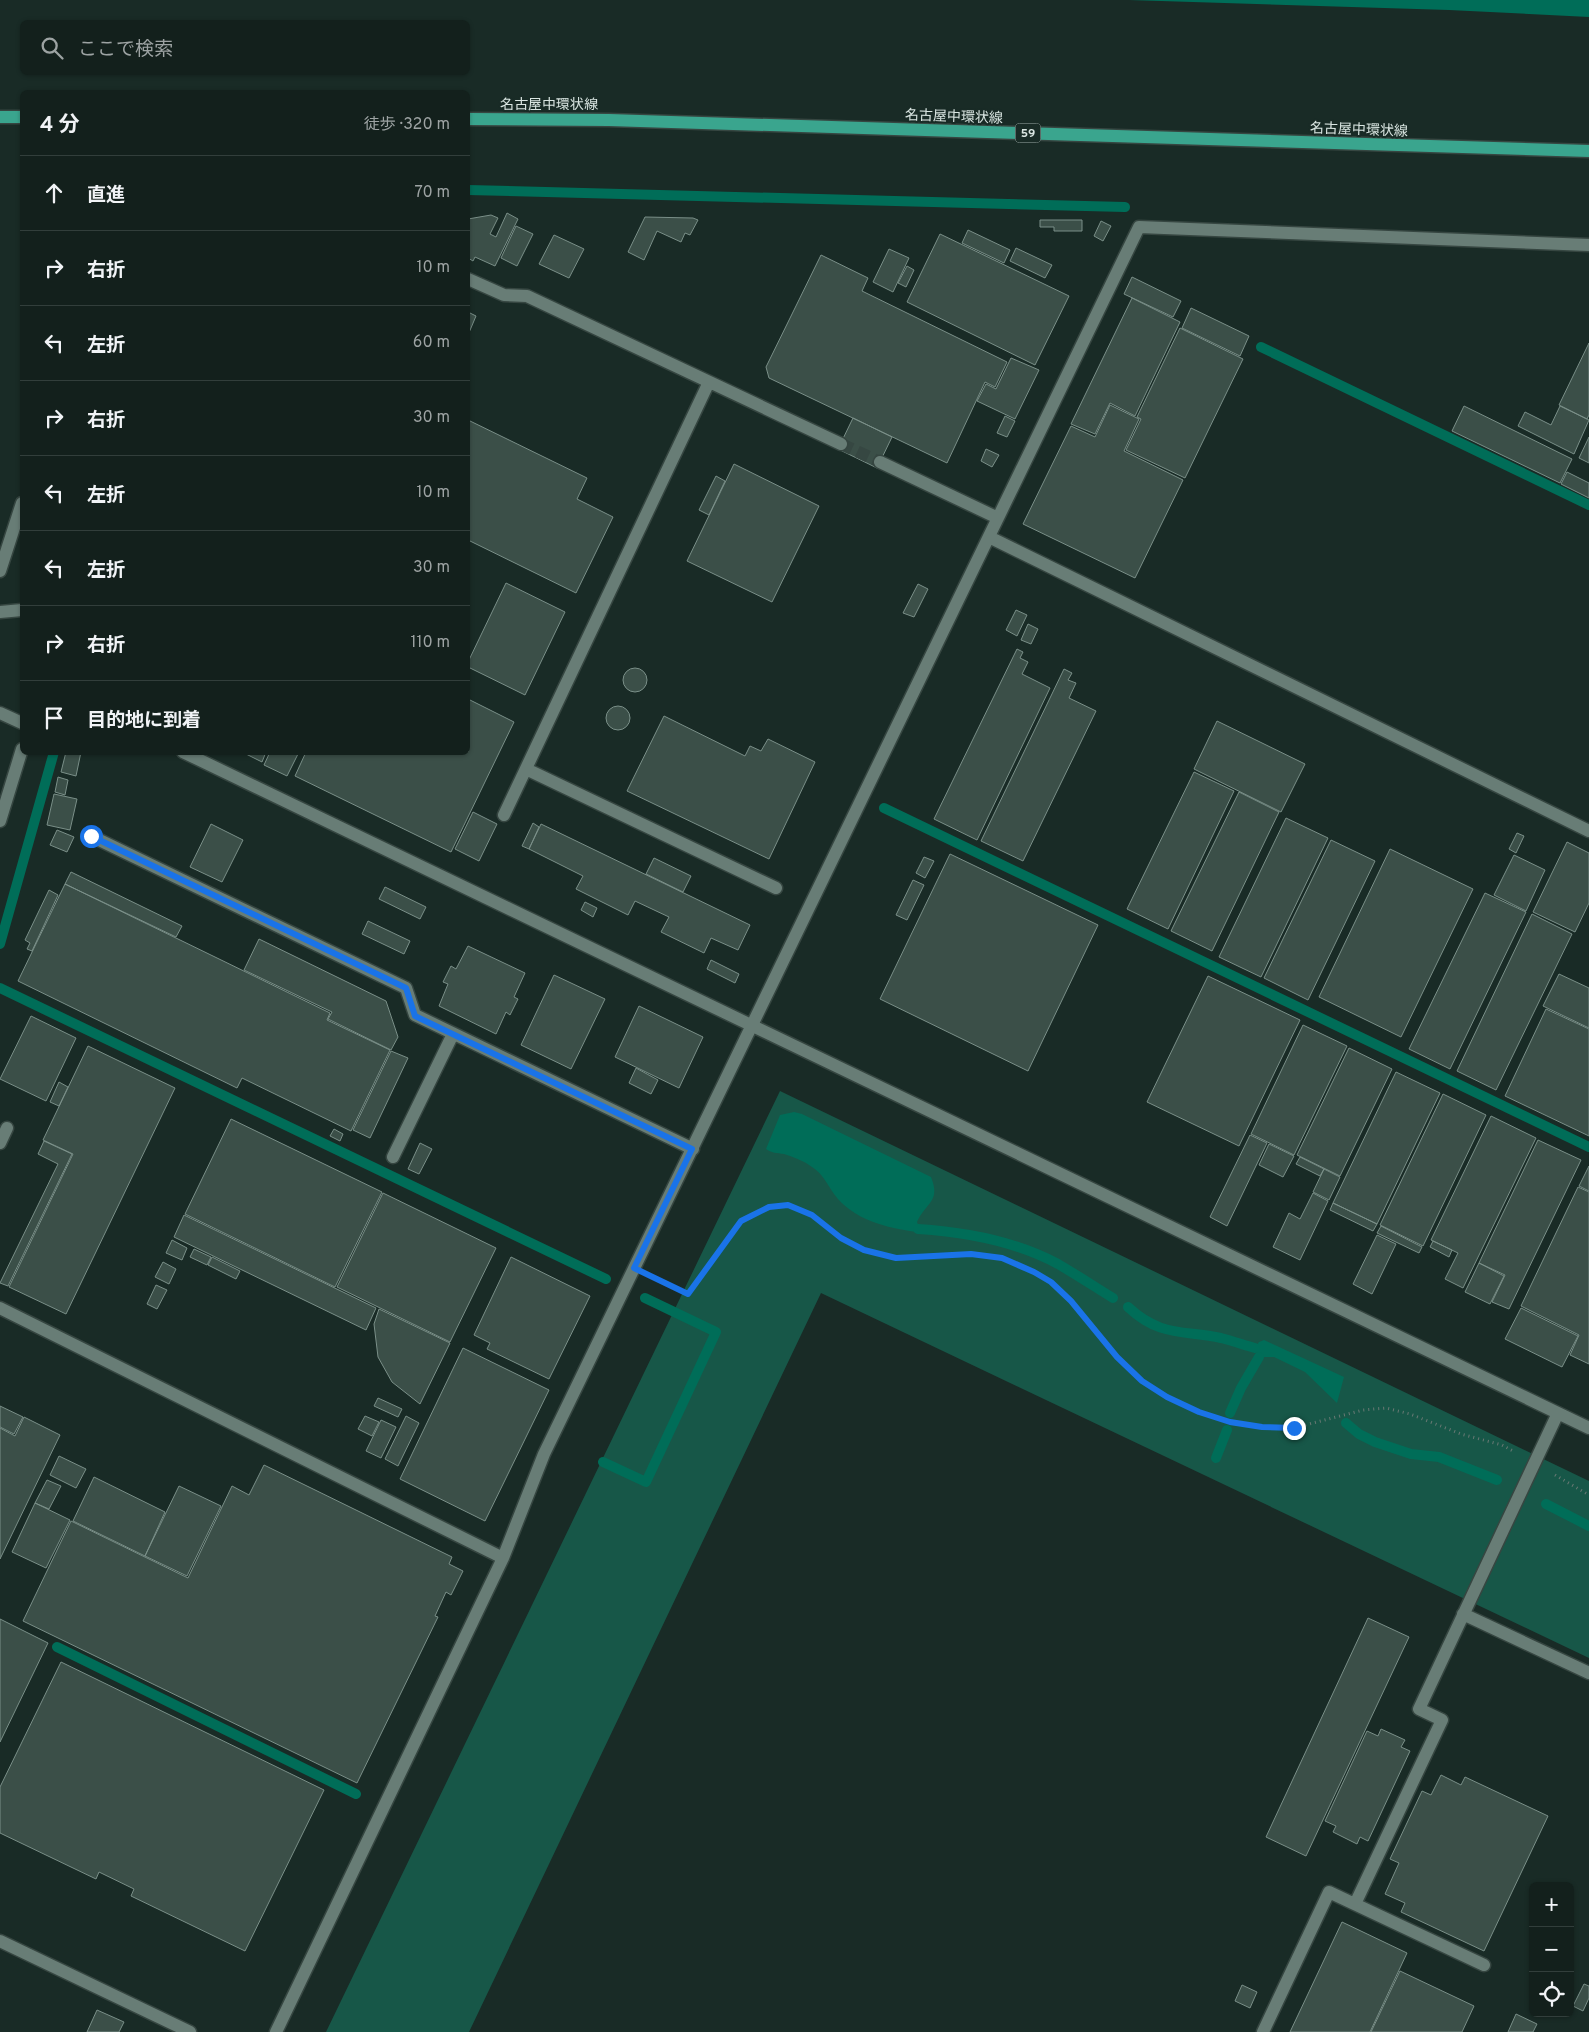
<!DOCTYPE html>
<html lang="ja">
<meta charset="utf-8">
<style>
body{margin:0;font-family:Overpass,"Noto Sans JP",sans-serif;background:#202d29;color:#f1f3f6}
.controls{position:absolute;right:15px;bottom:15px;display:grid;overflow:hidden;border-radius:8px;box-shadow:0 1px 4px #0004}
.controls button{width:45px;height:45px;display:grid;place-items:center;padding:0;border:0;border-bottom:1px solid #323e3b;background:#13201c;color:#f1f3f6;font:25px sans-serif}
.stop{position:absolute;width:15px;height:15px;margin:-11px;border:4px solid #1a73e8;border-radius:50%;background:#fff}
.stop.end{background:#1a73e8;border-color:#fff;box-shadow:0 1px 5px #0008}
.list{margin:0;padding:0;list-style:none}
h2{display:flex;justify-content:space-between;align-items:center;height:65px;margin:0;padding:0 20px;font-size:21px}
h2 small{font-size:16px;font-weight:400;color:#9da3a3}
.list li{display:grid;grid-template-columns:32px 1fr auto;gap:15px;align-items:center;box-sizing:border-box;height:75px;padding:0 20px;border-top:1px solid #323e3b}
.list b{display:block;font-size:19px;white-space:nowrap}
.list em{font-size:16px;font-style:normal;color:#9da3a3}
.icon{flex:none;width:28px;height:28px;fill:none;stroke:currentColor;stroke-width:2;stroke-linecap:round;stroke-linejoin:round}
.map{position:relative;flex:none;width:1589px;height:2032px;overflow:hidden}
.search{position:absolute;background:#13201c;box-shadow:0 1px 4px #0004;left:20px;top:20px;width:450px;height:55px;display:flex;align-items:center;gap:12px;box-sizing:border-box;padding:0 18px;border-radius:8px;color:#9da3a3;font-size:19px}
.panel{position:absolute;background:#13201c;box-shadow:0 1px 4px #0004;left:20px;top:90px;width:450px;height:665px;border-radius:8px}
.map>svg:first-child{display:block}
.green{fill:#175748}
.water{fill:#006d58}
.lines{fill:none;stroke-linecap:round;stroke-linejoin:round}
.stream{stroke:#006d58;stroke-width:10}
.building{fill:#3b4f48;stroke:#7a8f88}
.minor-tunnel{stroke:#364742;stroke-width:12;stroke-dasharray:12 6;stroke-linecap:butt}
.minor-casing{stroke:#364641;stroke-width:15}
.major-casing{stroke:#364641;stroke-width:15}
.path{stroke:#697974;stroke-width:3;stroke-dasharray:1 4;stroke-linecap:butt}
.minor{stroke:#687d76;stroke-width:12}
.major{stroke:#3aa58e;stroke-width:12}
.route{stroke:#1a73e8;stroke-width:6}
.labels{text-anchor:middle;stroke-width:4;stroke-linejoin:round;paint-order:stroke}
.shield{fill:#192b26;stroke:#9fada9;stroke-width:1}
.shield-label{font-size:12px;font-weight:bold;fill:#d9e5e1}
.street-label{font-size:14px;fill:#d9e5e1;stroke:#192b26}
</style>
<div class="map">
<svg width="1589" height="2032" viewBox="0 0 1589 2032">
<rect width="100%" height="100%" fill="#192b26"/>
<!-- green -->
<path class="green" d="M780,1091L1589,1481V1658L821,1293L469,2032H326Z"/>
<!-- water -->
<path class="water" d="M1129,0H1589V17L1449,10Z
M794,1112L802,1114L931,1177C941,1202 926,1202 917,1222L919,1227L917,1232C887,1228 853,1220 834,1194C827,1184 823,1174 812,1167C804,1161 794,1157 784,1154C777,1153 771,1153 766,1149L780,1115Z
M1264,1340L1344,1377L1337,1403L1305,1372L1274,1357H1259L1255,1348L1259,1342Z"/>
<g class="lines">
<!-- stream -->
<path class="stream" d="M468,190L1125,207
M1261,347L1589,505
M884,808L1589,1147
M0,944L54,752
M0,988L606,1279
M918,1229C966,1232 1015,1241 1058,1264C1077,1275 1095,1287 1113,1298
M1128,1307C1160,1337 1183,1330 1221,1338C1233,1341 1244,1345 1255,1348
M1230,1413L1241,1388L1259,1357
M1346,1423L1359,1434L1375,1442L1411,1454L1439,1457L1497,1480
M1216,1458L1227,1430
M603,1462L646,1482L716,1332L645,1298
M1546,1504L1589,1526
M57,1647L356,1794"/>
</g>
<!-- building -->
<path class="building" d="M507,213L518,219L495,266L475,257L473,261L468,258V219L491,215L498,218L490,234L496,237Z
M645,217L693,218L698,220L690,235L685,233L681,242L657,231L644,260L628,252Z
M1040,220H1082V231H1054V227H1040Z
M1101,221L1111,226L1103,241L1094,236Z
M516,226L533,234L517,266L501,258Z
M968,230L1010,250L1004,263L962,243Z
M940,234L1069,296L1035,365L907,302Z
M554,235L584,249L569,278L539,264Z
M1016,248L1052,265L1045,278L1010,261Z
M889,249L909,258L893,292L873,282Z
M821,255L868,278L862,291L1007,362L995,387L985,382L947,463L769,378L766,367Z
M907,266L914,270L906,287L898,283Z
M1132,277L1181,301L1173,317L1124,294Z
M1132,298L1180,322L1135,416L1110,403L1095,434L1071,424Z
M1191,308L1249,336L1240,356L1182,328Z
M468,312L476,316L468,335Z
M1180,328L1243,359L1185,478L1126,450L1141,419L1137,417Z
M1589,343V415L1587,419L1559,405Z
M1011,358L1039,370L1015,419L977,401L986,384L996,389Z
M1110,405L1139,419L1124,451L1183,480L1135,578L1023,524L1071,426L1095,437Z
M1464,406L1572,459L1560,483L1452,431Z
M1560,406L1589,420L1574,454L1518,426L1525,412L1551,425Z
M1005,416L1015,421L1007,437L997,433Z
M853,418L892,437L877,468L838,449Z
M468,420L587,478L577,499L613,517L576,593L468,540Z
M1589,437V463L1579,458Z
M986,449L999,455L992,467L981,461Z
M734,464L819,506L772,602L687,561Z
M1567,472L1589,483V498L1561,484Z
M716,476L725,481L709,515L699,510Z
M506,583L565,612L525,695L468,667V662Z
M918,584L928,589L914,617L903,613Z
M1016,610L1027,615L1017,636L1006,630Z
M1028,624L1038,629L1031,644L1021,640Z
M1017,649L1023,652L1020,658L1028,662L1022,674L1050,688L977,840L934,819Z
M623 680a12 12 0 1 1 24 0a12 12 0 1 1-24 0Z
M1064,669L1072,673L1068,680L1076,683L1069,698L1096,711L1023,861L981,841Z
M468,699L514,722L451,852L295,776L306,752H468Z
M606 718a12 12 0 1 1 24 0a12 12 0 1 1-24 0Z
M664,716L745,756L750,746L761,751L768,739L815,762L769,859L627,791Z
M1217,721L1305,764L1281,812L1194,769Z
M66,752H81L76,776L61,772Z
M242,752H266L262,762Z
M270,752H299L287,776L264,765Z
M1194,772L1234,791L1168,929L1127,909Z
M58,777L68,780L65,795L55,792Z
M1239,792L1279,812L1212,951L1171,931Z
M54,794L77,799L70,830L47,825Z
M473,812L497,824L479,861L455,849Z
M1286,818L1328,838L1261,977L1219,957Z
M533,823L539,827L529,849L522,846Z
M211,824L243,840L222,882L190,867Z
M541,824L750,925L738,950L711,938L704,953L661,932L669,917L635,901L628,915L576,889L583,876L529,849Z
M57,830L74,837L67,852L50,845Z
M1517,833L1524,836L1516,853L1509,849Z
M1331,840L1375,861L1308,1000L1264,978Z
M1567,842L1589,853V903L1575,932L1533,912Z
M1390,849L1473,889L1401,1037L1319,997Z
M950,854L1098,925L1028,1071L880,999Z
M1514,855L1545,870L1526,911L1494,895Z
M924,857L934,861L925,878L916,873Z
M654,858L691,876L683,892L646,874Z
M71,872L182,926L176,937L65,884Z
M913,880L924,885L907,920L896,915Z
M65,884L330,1013L327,1020L390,1050L351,1131L242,1078L237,1088L18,981Z
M385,887L426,907L420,919L379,899Z
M49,890L58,895L32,951L27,949L30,943L25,940Z
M1485,893L1526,912L1450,1069L1409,1049Z
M585,902L597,908L593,917L581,910Z
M1532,914L1572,934L1496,1090L1457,1071Z
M368,921L410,941L404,954L362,934Z
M259,939L386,1001L398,1037L391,1050L328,1019L332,1012L244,970Z
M468,946L525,973L514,997L518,999L510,1015L506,1012L496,1034L439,1006L448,984L443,982L451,966L456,969Z
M711,960L739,974L735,983L707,969Z
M1559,974L1589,988V1028L1543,1006Z
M554,975L605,999L571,1069L521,1045Z
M1208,976L1300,1020L1239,1146L1147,1102Z
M639,1006L703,1037L679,1088L615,1057Z
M1546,1009L1589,1029V1136L1505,1096Z
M31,1016L76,1038L46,1101L0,1079Z
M1303,1025L1347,1046L1294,1155L1251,1134Z
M88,1046L175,1088L66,1314L9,1287L73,1154L43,1140Z
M1349,1048L1392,1069L1340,1176L1297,1155Z
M391,1051L408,1058L370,1138L353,1130Z
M636,1068L658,1080L651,1094L629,1083Z
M1396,1072L1440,1093L1377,1224L1333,1203Z
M59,1082L68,1087L59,1106L50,1102Z
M1443,1094L1486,1115L1423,1246L1380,1225Z
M1491,1116L1536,1138L1463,1288L1445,1279L1458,1253L1431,1240Z
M231,1119L382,1192L335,1287L185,1214Z
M334,1129L343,1134L340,1141L330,1136Z
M1250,1135L1267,1143L1227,1226L1210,1217Z
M1538,1140L1581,1160L1509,1309L1492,1302L1505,1275L1479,1263Z
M44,1141L72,1154L8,1286L0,1283L58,1164L38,1154Z
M420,1143L432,1149L419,1174L408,1169Z
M1269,1144L1294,1156L1283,1177L1259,1165Z
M1300,1157L1324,1169L1320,1176L1296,1164Z
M1589,1166V1191L1579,1186Z
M1324,1169L1340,1177L1329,1200L1313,1192Z
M1578,1187L1589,1192V1364L1570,1355L1579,1335L1521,1306Z
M383,1193L496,1248L450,1342L337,1287Z
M1313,1193L1328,1201L1300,1260L1273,1247L1289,1213L1300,1219Z
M1333,1203L1377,1224L1373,1231L1330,1210Z
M184,1215L376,1308L366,1330L174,1237Z
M1381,1226L1422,1247L1419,1253L1377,1233Z
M1377,1235L1396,1244L1372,1294L1353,1284Z
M172,1240L187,1248L182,1260L166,1253Z
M1433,1241L1452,1250L1449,1257L1430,1247Z
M194,1249L211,1257L207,1265L190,1257Z
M212,1257L240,1271L236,1279L208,1265Z
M511,1257L590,1296L549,1379L487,1349L490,1343L474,1335Z
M163,1262L176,1269L169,1284L155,1277Z
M1479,1263L1504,1276L1490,1304L1465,1292Z
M156,1285L167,1290L157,1309L147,1304Z
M1521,1308L1578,1336L1562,1367L1505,1339Z
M379,1309L450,1343L420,1404L392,1382L378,1357L374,1324Z
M463,1348L549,1390L485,1521L400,1479Z
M378,1398L402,1409L398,1417L374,1406Z
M0,1406L23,1417L14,1434L0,1427Z
M365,1416L379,1422L372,1436L358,1429Z
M406,1416L419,1423L398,1466L385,1459Z
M24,1417L60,1435L0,1559V1428L15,1436Z
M381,1420L396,1427L381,1458L366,1451Z
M59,1456L86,1469L76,1488L50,1475Z
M264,1465L452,1557L449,1564L463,1571L451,1595L446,1592L435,1616L438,1617L357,1783L23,1621L71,1521L188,1578L232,1486L249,1495Z
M94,1477L165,1512L145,1556L73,1521Z
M47,1480L61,1486L49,1509L35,1503Z
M179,1486L221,1506L187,1576L145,1556Z
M35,1503L70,1520L46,1568L12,1552Z
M1368,1618L1409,1637L1306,1856L1266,1837Z
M0,1619L48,1643L0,1742Z
M61,1662L324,1790L245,1951L131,1896L134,1889L99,1872L96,1879L0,1833V1787Z
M1381,1729L1405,1740L1401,1747L1410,1751L1368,1841L1360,1837L1357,1844L1333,1832L1336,1826L1325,1821L1367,1731L1378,1736Z
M1441,1775L1461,1785L1465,1777L1548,1816L1484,1951L1401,1912L1405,1903L1385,1894L1399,1863L1390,1859L1422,1791L1431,1795Z
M1342,1922L1407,1953L1370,2032H1290Z
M1400,1971L1474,2006L1462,2032H1371Z
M1584,1984L1589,1986V1998L1583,2011L1573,2006Z
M1242,1985L1257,1992L1250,2008L1235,2001Z
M97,2010L124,2022L119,2032H87Z
M1516,2014L1537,2024L1533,2032H1508Z"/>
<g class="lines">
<!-- minor-tunnel -->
<path class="minor-tunnel" d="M841,444L880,462"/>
<!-- minor casing -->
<g class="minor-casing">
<path id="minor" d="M468,279L504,295L527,296L841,444
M880,462L998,518
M989,537L1589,831
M0,571L22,503
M0,612L22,610
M0,713L22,723
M183,752L1589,1428
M526,769L776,888
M504,815L709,382
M0,821L22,749
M91,836L406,988L415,1015L693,1149
M0,1143L7,1128
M393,1157L453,1034
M0,1308L503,1558
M1463,1614L1589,1673
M1355,1904L1442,1720L1419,1709L1558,1413
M0,1941L190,2032
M276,2032L503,1558L544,1454L1139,227L1589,245
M1263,2032L1329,1892L1484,1965"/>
</g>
<!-- major casing -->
<g class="major-casing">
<path id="major" d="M0,117H22
M468,119L609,120L1589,151"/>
</g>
<!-- path -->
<path class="path" d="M655,1278L688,1295L741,1221L769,1207L788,1205L812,1215L841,1239L864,1250L896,1258L971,1254L1002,1259L1035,1272L1051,1282L1071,1301L1117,1357L1142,1381L1167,1397L1199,1412L1230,1423L1262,1427L1294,1428L1363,1410L1386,1408L1410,1414L1461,1434L1502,1445L1513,1451
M1555,1475L1589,1495"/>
<!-- minor -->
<use href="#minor" class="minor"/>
<!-- major -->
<use href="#major" class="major"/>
</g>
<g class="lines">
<!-- route -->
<path class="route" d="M91,836L406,988L415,1016L692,1149L634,1268L688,1294L741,1221L769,1207L788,1205L812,1215L841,1238L864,1250L896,1258L971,1254L1002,1258L1034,1272L1051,1282L1071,1301L1117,1357L1142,1381L1167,1397L1199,1412L1230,1422L1262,1427L1294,1428"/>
</g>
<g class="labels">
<!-- shield labels -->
<rect class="shield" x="1015.5" y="123.5" width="25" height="19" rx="4"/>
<g class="shield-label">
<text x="1028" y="137">59</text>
</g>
<!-- street labels -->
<g class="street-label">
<text x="549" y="109">名古屋中環状線</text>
<text transform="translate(954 116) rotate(2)" y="5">名古屋中環状線</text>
<text transform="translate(1359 129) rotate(2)" y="5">名古屋中環状線</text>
</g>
</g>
</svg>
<div class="controls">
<button>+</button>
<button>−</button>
<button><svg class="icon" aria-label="locate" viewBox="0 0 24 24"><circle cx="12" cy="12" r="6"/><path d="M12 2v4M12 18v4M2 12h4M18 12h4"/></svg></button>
</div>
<div class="stop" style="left:91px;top:836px"></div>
<div class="stop end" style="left:1294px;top:1428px"></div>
<div class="search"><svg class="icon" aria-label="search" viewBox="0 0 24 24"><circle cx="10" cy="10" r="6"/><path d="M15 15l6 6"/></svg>ここで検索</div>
<section class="panel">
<h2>4 分<small>徒歩 · 320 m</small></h2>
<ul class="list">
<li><svg class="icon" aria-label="ahead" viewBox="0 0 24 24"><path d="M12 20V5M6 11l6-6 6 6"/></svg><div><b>直進</b></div><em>70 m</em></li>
<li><svg class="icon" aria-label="right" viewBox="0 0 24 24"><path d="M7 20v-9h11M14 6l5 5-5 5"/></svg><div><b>右折</b></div><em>10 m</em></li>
<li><svg class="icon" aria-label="left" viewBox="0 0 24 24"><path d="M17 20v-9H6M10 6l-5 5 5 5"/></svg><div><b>左折</b></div><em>60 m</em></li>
<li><svg class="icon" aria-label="right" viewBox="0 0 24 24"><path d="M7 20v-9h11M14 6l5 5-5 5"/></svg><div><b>右折</b></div><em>30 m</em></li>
<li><svg class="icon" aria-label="left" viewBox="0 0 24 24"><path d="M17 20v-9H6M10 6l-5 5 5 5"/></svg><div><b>左折</b></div><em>10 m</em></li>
<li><svg class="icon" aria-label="left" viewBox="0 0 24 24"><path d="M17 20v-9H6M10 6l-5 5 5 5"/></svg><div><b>左折</b></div><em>30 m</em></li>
<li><svg class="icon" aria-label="right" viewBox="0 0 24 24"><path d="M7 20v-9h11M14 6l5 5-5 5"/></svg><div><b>右折</b></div><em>110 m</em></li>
<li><svg class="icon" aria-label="arrive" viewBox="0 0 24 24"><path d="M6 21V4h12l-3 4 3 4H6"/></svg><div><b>目的地に到着</b></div></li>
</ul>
</section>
</div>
